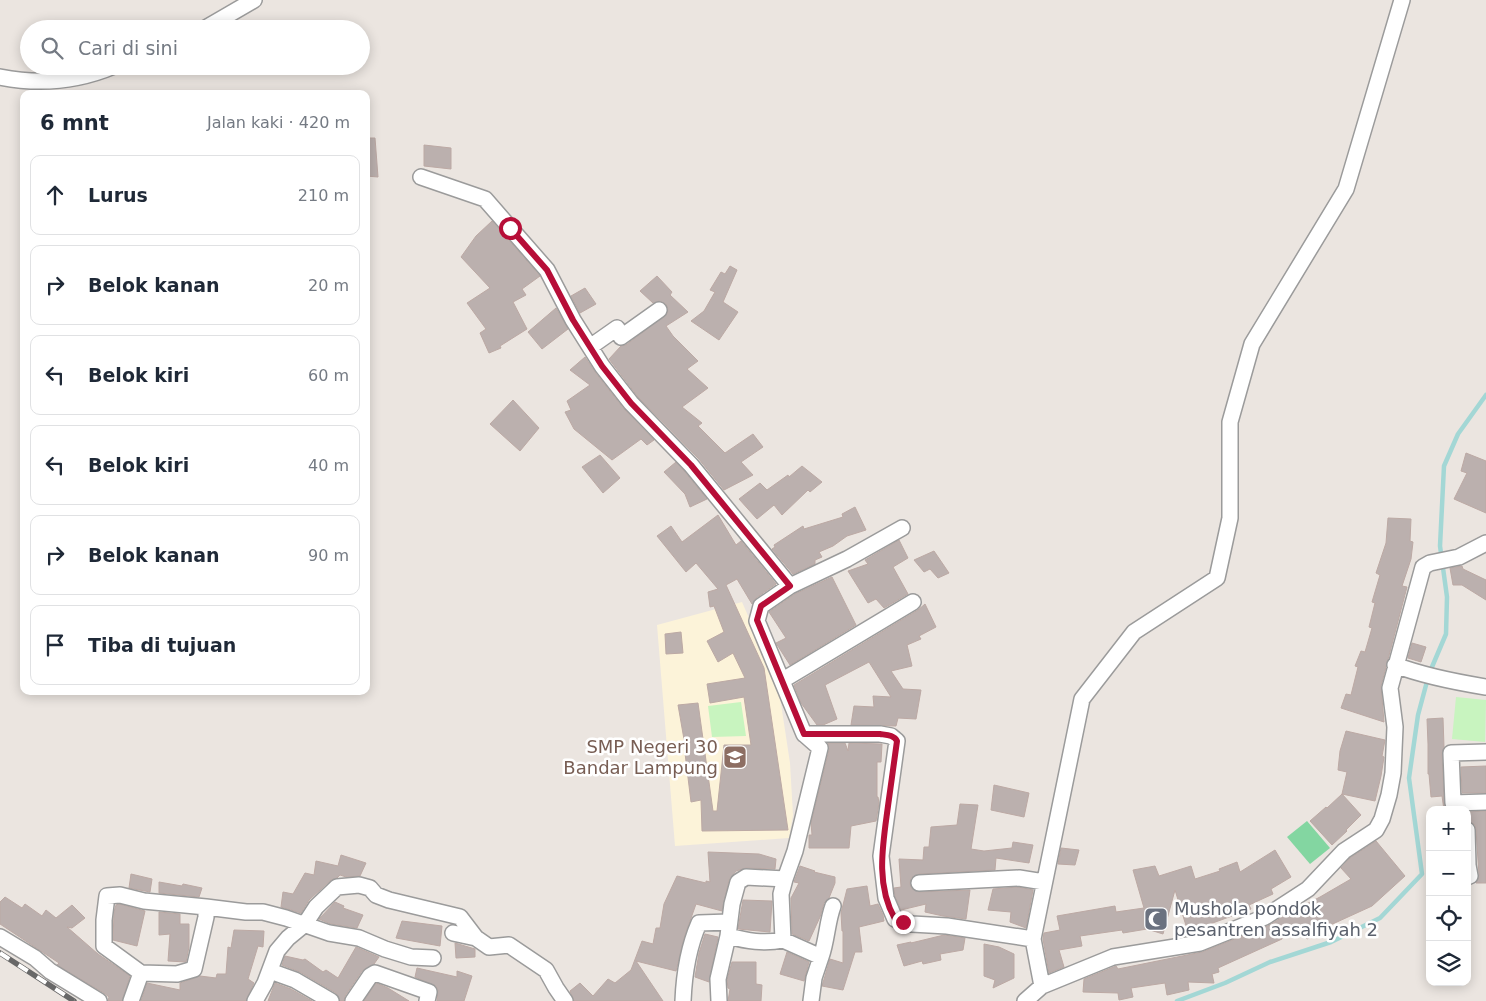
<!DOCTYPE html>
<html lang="id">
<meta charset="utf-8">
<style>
body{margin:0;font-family:"DejaVu Sans",sans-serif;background:#f6f6f7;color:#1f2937}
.controls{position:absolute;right:15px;bottom:15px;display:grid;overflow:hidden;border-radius:10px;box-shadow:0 2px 12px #0003}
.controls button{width:45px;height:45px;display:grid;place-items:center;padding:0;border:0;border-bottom:1px solid #e0e1e3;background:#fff;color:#1f2937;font:25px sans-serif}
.stop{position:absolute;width:15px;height:15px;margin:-11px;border:4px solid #b70e38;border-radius:50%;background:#fff}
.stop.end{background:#b70e38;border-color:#fff;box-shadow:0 1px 5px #0008}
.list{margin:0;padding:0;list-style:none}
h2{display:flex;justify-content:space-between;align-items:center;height:65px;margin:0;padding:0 20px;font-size:21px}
h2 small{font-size:16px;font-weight:400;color:#747a83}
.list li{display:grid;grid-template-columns:32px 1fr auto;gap:15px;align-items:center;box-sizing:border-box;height:80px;margin:0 10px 10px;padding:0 10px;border:1px solid #e0e1e3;border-radius:10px}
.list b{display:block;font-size:19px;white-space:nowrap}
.list em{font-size:16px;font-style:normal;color:#747a83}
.icon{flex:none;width:28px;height:28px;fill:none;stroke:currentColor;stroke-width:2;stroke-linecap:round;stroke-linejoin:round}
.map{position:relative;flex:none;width:1486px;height:1001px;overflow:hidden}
.search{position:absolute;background:#fff;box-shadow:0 2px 12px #0003;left:20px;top:20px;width:350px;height:55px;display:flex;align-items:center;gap:12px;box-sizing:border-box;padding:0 18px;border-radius:28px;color:#747a83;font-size:19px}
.panel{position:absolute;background:#fff;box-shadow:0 2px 12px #0003;left:20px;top:90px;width:350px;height:605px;border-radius:10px}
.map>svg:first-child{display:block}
.education{fill:#fcf3d9}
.park{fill:#c8f4bf}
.pitch{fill:#83d6a1}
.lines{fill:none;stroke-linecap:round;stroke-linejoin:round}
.stream{stroke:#a3d7d5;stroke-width:4.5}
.building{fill:#bbb0ae;stroke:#bca9a4}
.street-casing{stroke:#9b9b9b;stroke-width:18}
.street{stroke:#fff;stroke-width:15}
.rail-casing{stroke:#686868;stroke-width:5.5}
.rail{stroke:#fff;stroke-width:4;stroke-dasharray:11;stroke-linecap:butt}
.route{stroke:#b70e38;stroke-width:6}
.labels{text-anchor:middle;stroke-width:5;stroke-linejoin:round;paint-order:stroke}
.education-label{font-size:18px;fill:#785e54;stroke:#fff;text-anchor:end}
.worship-label{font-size:18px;fill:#5b616d;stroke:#fff;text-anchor:start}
</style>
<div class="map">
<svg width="1486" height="1001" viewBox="0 0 1486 1001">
<rect width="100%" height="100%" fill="#ebe5e0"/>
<!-- education -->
<path class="education" d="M742,602L778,684L790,763L793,815L789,838L675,846L657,625Z"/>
<!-- park -->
<path class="park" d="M1456,697L1486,700L1485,742L1452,739Z
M741,702L746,736L712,737L708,706Z"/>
<!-- pitch -->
<path class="pitch" d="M1307,821L1330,848L1310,864L1287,837Z"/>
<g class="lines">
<!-- stream -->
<path class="stream" d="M1177,1001L1225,983L1270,962L1331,942L1380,918L1422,874L1409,778L1418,715L1429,674L1446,634L1447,597L1440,546L1444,466L1458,434L1486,395"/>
</g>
<!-- building -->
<path class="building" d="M366,138H375L378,177L366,176Z
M424,145L451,148V169L424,166Z
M492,221L540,276L522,289L526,295L513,302L527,329L500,346L501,348L489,353L480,333L486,329L467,303L490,288L461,257L476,236Z
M730,266L737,270L723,302L738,312L719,340L691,321L704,311L715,292L710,290L721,272L725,274Z
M657,276L672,292L670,295L688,312L666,326L673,336L698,361L687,369L708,388L682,407L702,423L698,426L725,453L753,434L763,447L741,462L753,475L724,490L698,458L638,397L609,359L621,346L626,345L667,314L668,309L666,304L659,301L653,303L640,291Z
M585,288L596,304L580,313L571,296Z
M556,308L568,329L542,349L528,332Z
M585,357L595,372L624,409L654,440L647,445L641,439L612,460L574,429L565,412L571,410L567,401L590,385L570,370Z
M513,400L539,428L520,451L490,424Z
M1466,453L1486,461V513L1454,499L1467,473L1461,471Z
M600,455L620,478L603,493L582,467Z
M676,462L684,471L707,499L690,507L685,494L664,472Z
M802,466L822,482L810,492L808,490L782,515L774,505L757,519L739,499L760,483L767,490L788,475L789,477Z
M855,507L866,530L847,536L833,546L819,552L822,557L815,560V564L793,574L772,549L775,547L774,545L803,526L804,529L843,517L842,514Z
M718,515L736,545L741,541L776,584L756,598L752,604L737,579L726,585L764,668L788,830L702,831L701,800L691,802L684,745H685L678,705L698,703L713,811H717L724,745H751L744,697L710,703L707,684L745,678L733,653L718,662L707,641L724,632L714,606L710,607L708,592L718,589L696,563L686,572L657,536L671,526L682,542Z
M1388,518L1411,519L1410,541L1413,542L1411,559L1402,586L1407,587L1381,686L1384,722L1341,708L1346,694L1351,695L1358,667L1355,666L1361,651L1365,652L1372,628L1369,627L1375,603L1372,602L1380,575L1376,573L1386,543Z
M899,540L908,558L893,567L908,594L884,608L876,599L868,603L848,571L868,564L865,560Z
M934,551L949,573L938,578L930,569L924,572L914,560Z
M1462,566L1463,569L1486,580V600L1462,585H1453L1450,568Z
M832,577L856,625L790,665L776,643L786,638L769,612L795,594Z
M925,604L936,627L919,636L921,639L907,645L912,666L891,671L903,689L921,690L916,719L898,718L896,726L851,725L854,706L874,707L873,696L891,697L869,662L825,685L837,719L823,725H817L801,703L794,685L918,610Z
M681,632L683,653L666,654L665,634Z
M1412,643L1426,647L1421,662L1408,658Z
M1443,718L1444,747L1442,753L1444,803L1447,810H1444L1442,796L1431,797L1429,774H1428V744L1427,719Z
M1346,731L1385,740L1382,756L1384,757L1381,776L1375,801L1342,794L1347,772L1338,770L1340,751Z
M828,743H845L848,751L849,743L882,744L881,762H877V797H878L879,803L876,821L851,826L849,848H809V835H812L811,823L829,750Z
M1486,766V793H1462L1461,767Z
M994,785L1029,793L1024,817L991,810Z
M1342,794L1361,815L1346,830L1347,831L1332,845L1310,821L1326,807L1327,808Z
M960,804L978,805L971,849L984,851L1012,848L1013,842L1033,845L1029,863L996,858L995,870L919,874L911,878L910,883L911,888L919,892L970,890L966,919L943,916L925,912L926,904L901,910L895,896L894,888L901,887L899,859L923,860L924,847H929L931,827L957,825Z
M1486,811V883H1476L1479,875L1476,830L1475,825L1469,821L1468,812Z
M1376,841L1405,876L1372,906L1326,927L1327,929L1307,939L1302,929L1282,937V939L1218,968L1219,972L1212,974L1214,983L1188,982L1189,990L1167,995L1165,983L1131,988L1133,997L1119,1000L1118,993L1083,992L1084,979L1116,966L1118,969L1202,952L1270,925L1287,914L1320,897L1351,879L1341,868L1350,858Z
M1061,848L1079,850L1075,865L1058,864Z
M1275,850L1291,877L1271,889L1273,894L1249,905L1251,909L1188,932L1175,890L1163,934L1147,929L1123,933L1122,930L1080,936L1082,946L1059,950L1064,967L1049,973L1043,939L1044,933L1060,930L1057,916L1115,906L1116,912L1144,908L1133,870L1155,866L1159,876L1191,866L1195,879L1220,871L1219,869L1237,862L1240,872Z
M708,852L759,854L776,859L775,869L746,868L736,871L729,880L722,911L696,904L684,938L676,971L636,961L663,1001H574L570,991L580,983L593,996L608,979L615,983L631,970L642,941L653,944L656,928H660L664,904L677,876L706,883V881L710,882Z
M341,855L366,863L360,876L346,877L340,875L337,878L331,880L309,900L301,913L281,907L283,892L293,894L305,873L314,875L316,861L338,866Z
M800,866L815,871L814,872L835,877V883L829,898L824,903L820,917L809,941L792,934L791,898L799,883L794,882Z
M131,874L152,879L150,892L129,888Z
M159,882L182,886L183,884L202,888L199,897L159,893Z
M867,886L870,906L878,904L883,915L884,921L859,927L862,952H855L843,990L822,986L830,959L843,963V931H842L841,913L847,889Z
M1018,887L1033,890L1026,928L1010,922L1011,912L988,910L993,889Z
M5,897L22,908L25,904L42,916L46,910L56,918L72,905L85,918L72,928L67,927L98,954L130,976L122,1001H108L109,997L104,993L57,965L59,963L0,924V902Z
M743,900L772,901L770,932L738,929Z
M335,902L344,906L343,908L363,915L357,928L331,924L319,919Z
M119,904L145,911L137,946L113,940L114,912L116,905Z
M159,912L180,914V924H189V947L186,962L168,961L170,934L159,935Z
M402,921L442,926L440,946L396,938Z
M234,930L264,931L263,947L258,946L248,979L254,983L246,1001H141L147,983L180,990V983L200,976L216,978L217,974H226L228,947L231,948Z
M705,934L718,937L709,982L695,977L699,953Z
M944,935L965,938L963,950L940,954L941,960L923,964L922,961L904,966L897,945L911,942V943Z
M455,943L475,949V957L456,958Z
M984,944L999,947L1014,954V978L993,988L995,980L984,976Z
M356,947L379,957L374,964L362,971L345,996L344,1001H340L336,993L300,972L282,965L285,956L303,960L305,959L323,972L326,970L338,978Z
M787,952L809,962L804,981L780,974Z
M732,962H756V984L762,985L761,1001H728L730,989L728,988L727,980Z
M417,968L457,977V971L472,976L464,1001H437L438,990L436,986L415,977Z
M275,983L291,989L312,1001H268Z
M376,983L388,988L409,1001H364Z"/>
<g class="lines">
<!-- street casing -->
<g class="street-casing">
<path id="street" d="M204,29L254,0
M0,77C40,85 76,82 114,66
M421,177L485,199L547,270L573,320L602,366L631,403L691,465L790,586
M590,347L617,328L621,337L659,310
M902,528L847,559L790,586L761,606L757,621L804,734H880L891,736L897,741L881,856L886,898L895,919L912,924L947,926L1033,939
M1395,665C1424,676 1455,682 1486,687
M783,680L913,602
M1486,752L1451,753L1453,803L1486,802
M1467,830L1468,865L1470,876
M919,883L1019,878L1044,882
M206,907L246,912H263L286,918L329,933L359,938L385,949L411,957L433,958
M453,933L476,938L489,947L509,945L546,970L556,988L565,1001
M728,936C747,941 764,944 783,940L781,894L785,879
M0,937L35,958L50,971L99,1001
M783,940L821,957L814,978L811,1001
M821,957C827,940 827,922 833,906
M270,971L295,980L331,1001
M1042,986L1113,957L1200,943L1265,917L1308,889L1344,851L1376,830L1382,819L1389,795L1393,773L1395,727L1390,688L1423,567L1430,563L1459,557L1486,543
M131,1001L141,973L177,974L194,969L206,917V907L144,901L120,895L107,896L104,920V946L141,973
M255,1001L265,983L277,951L288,938L305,924L316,907L337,887L359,885L370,888L376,895L389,900L460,917L476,938
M353,1001L370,976L375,973L429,992L427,1001
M683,1001C684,975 689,946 699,923L729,922
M719,1001L718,979L728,936L732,904L738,882L746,877L785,879L795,851L820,748L804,734
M1025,1001L1042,986L1033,939L1082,699L1134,632L1217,578L1230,518V422L1252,344L1346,189L1402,0"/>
</g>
<!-- street -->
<use href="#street" class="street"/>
<!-- rail casing -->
<g class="rail-casing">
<path id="rail" d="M0,953L74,1001"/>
</g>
<!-- rail -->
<use href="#rail" class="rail"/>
</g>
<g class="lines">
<!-- route -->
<path class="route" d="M510,228L547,270L573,320L602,366L631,403L691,465L790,586L761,606L757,620L804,734H880C887,735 894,735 897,741C894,763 891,785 888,806C883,844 875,884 895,919L903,922"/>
</g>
<!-- icons -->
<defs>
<g id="school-square" transform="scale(1.25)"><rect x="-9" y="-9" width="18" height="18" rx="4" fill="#8d6e63" stroke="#fff"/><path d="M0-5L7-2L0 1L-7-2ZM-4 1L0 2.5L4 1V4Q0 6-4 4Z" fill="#fff"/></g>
<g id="mosque-square" transform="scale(1.25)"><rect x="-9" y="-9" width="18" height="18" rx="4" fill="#6b7280" stroke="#fff"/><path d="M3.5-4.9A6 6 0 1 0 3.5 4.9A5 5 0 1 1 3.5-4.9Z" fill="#fff"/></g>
</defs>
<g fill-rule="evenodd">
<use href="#school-square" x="735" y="757"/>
<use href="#mosque-square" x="1156" y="919"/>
</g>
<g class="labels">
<!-- education labels -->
<g class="education-label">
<text x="718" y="753">SMP Negeri 30<tspan x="718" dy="21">Bandar Lampung</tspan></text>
</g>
<!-- worship labels -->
<g class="worship-label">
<text x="1174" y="915">Mushola pondok<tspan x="1174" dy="21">pesantren assalfiyah 2</tspan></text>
</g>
</g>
</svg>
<div class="controls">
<button>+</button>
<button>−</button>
<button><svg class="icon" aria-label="locate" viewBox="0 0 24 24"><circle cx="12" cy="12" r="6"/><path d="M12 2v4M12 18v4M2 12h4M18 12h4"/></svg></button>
<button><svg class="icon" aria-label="layers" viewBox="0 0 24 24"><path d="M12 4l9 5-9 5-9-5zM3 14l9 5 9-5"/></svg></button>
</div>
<div class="stop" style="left:510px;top:228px"></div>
<div class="stop end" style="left:903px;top:922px"></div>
<div class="search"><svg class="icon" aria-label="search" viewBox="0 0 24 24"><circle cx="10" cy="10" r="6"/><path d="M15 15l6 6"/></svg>Cari di sini</div>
<section class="panel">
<h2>6 mnt<small>Jalan kaki · 420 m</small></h2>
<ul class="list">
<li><svg class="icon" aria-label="ahead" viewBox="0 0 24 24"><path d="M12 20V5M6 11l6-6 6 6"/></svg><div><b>Lurus</b></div><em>210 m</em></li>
<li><svg class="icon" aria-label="right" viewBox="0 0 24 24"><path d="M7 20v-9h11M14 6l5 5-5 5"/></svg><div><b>Belok kanan</b></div><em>20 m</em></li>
<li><svg class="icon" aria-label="left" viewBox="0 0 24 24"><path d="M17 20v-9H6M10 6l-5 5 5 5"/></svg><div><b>Belok kiri</b></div><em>60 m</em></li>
<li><svg class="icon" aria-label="left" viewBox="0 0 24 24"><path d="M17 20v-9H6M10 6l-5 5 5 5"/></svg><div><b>Belok kiri</b></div><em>40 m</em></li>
<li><svg class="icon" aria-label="right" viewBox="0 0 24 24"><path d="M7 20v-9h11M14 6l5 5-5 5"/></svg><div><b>Belok kanan</b></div><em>90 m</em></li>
<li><svg class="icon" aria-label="arrive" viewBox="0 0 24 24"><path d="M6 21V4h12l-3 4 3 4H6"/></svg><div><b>Tiba di tujuan</b></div></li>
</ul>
</section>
</div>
